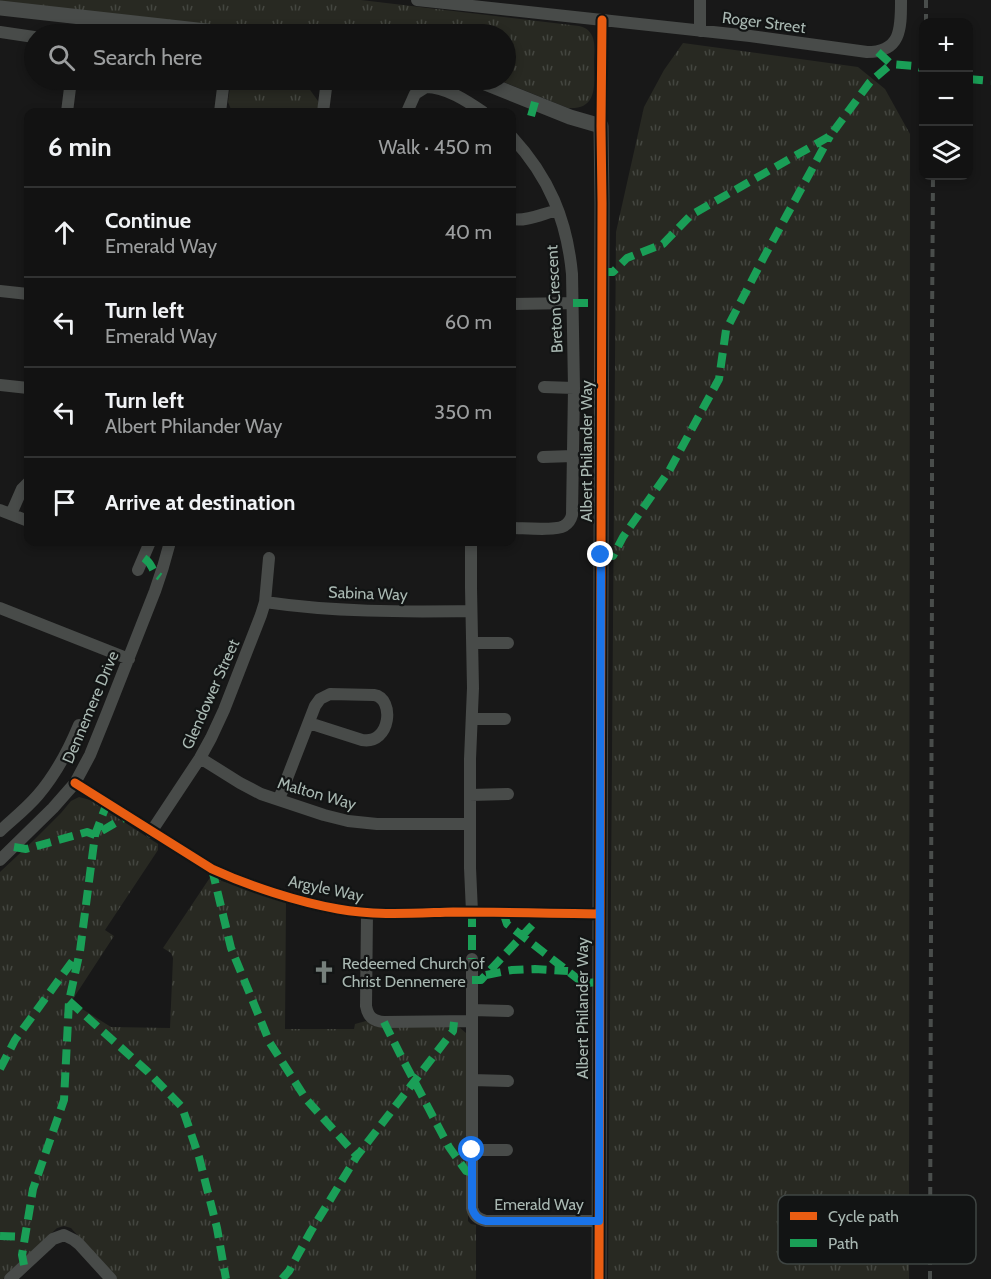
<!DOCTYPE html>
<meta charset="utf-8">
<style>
body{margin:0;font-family:Cabin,sans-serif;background:#1f2020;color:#f1f3f6}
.controls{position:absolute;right:18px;top:18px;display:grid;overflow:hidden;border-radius:12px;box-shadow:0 3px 9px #0003}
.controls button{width:54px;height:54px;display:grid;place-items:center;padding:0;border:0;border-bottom:2px solid #313232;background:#121212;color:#f1f3f6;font:30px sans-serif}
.stop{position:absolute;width:18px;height:18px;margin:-14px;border:4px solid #1a73e8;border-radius:50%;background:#fff}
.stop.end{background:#1a73e8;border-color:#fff;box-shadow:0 2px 6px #0008}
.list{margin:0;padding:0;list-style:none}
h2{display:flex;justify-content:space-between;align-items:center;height:78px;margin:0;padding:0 24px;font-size:26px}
h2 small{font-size:20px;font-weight:400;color:#9c9e9f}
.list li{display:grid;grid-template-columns:39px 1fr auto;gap:18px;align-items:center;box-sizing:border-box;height:90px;padding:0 24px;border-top:2px solid #313232}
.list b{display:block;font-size:22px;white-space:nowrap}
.list p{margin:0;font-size:20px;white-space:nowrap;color:#9c9e9f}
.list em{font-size:20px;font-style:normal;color:#9c9e9f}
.icon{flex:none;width:33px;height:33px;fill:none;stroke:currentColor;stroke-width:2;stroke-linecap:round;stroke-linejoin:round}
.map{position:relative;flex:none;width:991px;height:1279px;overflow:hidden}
.search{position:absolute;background:#121212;box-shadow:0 3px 9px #0003;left:24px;top:24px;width:492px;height:66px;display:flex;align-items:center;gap:15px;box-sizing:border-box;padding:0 21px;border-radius:33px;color:#9c9e9f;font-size:22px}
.panel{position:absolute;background:#121212;box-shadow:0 3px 9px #0003;left:24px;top:108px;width:492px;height:438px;border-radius:12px}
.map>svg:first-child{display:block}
.grass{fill:url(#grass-tufts)}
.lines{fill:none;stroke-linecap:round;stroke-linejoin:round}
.minor{stroke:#484b49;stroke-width:12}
.tertiary{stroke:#484b49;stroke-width:15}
.rail{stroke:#494d4b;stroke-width:4;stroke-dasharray:8 6;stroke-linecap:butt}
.quiet{stroke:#1a9f57;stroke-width:8;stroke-dasharray:15 8;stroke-linecap:butt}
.cycleway-casing{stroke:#121414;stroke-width:13}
.cycleway{stroke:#e95d12;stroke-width:9}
.route{stroke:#1a73e8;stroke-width:8}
.labels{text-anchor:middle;stroke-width:4.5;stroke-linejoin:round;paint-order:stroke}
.street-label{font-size:16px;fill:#a9b8b2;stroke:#121414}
.poi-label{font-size:16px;fill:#a9b8b2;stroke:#121414;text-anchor:start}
.key{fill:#121414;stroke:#3f4543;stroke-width:1.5}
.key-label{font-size:16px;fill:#a9b8b2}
</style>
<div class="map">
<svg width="991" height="1279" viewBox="0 0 991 1279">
<defs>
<pattern id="grass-tufts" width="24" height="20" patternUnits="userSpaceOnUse" patternTransform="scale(1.5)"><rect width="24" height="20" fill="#282922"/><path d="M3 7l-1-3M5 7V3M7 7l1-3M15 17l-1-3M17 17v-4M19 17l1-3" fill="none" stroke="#444640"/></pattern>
</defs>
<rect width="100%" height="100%" fill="#181818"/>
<!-- grass -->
<path class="grass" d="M0,0H361L579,26C584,27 588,29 591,34C596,41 594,54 594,62C594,83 599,110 568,108L499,80H506V34H294L0,2Z
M683,43L858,67L885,89L910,134L909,1279H608L616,232L644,107L664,70Z
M231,80H309L308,87L318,101V112H232L228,102Z
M79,797L90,800L158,844V850L105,930L114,936L71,1002L111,1027L170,1028L173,958L171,953L163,948L211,876L222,881L286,901L285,1029H354L355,1024L366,1021L375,1026L459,1027L466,1033L468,1038V1221L471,1224L476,1225V1279H117L71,1228L64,1226L57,1228L3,1279H0V872L34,840L61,813L71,801Z"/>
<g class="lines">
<!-- minor -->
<path class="minor" d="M417,0L750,36L867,52C902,52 901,27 901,0
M700,31V0
M0,32L34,37
M67,112L71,80
M220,112L224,80
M323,112L327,80
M407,112L415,94L426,87C446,87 467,101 483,112
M601,126L602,20
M512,137C549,177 567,220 572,274L574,388L572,515C571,519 569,523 564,526C555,531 523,528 512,528
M512,219C526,222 544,213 558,210
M0,291L28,294
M512,304L573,303
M0,385L28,388
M544,387L574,388
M543,457L573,456
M0,510L28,521
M11,514L22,489L28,483
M471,542V588L473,688L470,759V868L472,912
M138,570L150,542
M265,602C333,612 402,612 471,611
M0,608L129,659
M472,643H508
M472,719H505
M200,758L240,783L261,794L324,815L348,821L377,824H470
M75,783L212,869C249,886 298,902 338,909C376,916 415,913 453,912C502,912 551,913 599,914
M470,795L508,794
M279,799L315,706L320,699L330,694L374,695C395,698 391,745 362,740L309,723
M0,831C13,819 27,808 38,795C56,774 69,749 79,725
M151,832L200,758L211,738L224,710L261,615L265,602L269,558
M0,860L53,808L75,783L90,755L107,713L155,591L163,567L170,542
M367,913L366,1006C368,1017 373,1021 384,1022L472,1021V1208C474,1216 478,1219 486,1221H599
M472,1010L508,1011
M472,1021V959
M472,1080L508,1081
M472,1150H507
M10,1279L53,1239L64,1235L74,1240L79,1244L111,1279"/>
<!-- tertiary -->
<path class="tertiary" d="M0,8L233,34
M478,80L570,117L601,126L602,203L599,1279"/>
<!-- rail -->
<path class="rail" d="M926,22V0
M930,1279L932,582V328L933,176"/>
<!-- quiet -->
<path class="quiet" d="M878,52L891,64L914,66L924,69
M968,79L991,81
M531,116L535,102
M602,272H613L627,258L663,244L691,215L830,136L870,82L891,64
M573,303H602
M601,555L613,556L623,537L669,471L719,379L726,330L764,257L830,136
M144,558C154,565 150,570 160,577
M14,847L26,849L87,832L95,835L127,816
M212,869L231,948L270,1043L306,1099L357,1156
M472,912V959
M503,912L507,924L583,983L600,982
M486,975L512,970L535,969L568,971
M472,980H481L536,921V912
M69,1001L147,1071L182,1107L199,1157L217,1228L226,1279
M384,1022L400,1054L449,1147L466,1171L472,1173
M0,1069L15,1040L77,955
M0,1236L25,1237
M24,1265L22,1255L33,1189L64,1100L69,1001L80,951L95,835L107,803
M282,1279L289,1271L311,1231L357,1156L453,1031L454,1022"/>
<!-- cycleway casing -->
<g class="cycleway-casing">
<path id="cycleway" d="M75,783L212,869C249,886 298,902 338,909C376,916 415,913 453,912C502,912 551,913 599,914
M599,1279L602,203L601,126L602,20"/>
</g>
<!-- cycleway -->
<use href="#cycleway" class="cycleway"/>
</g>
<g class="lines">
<!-- route -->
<path class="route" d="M472,1150V1208C474,1215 478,1220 486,1221H599L601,555"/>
</g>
<!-- icons -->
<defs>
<g id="church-bare" transform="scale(1.8)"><path d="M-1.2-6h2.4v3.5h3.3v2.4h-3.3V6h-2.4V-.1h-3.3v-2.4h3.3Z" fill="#76807c" stroke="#121414" stroke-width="2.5" paint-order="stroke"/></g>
</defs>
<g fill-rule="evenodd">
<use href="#church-bare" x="324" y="972"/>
</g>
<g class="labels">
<!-- street labels -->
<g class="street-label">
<text transform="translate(764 22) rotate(7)" y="6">Roger Street</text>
<text transform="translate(554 299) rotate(-93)" y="6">Breton Crescent</text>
<text transform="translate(586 451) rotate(-90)" y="6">Albert Philander Way</text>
<text transform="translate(368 593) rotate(2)" y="6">Sabina Way</text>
<text transform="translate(210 694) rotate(-66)" y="6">Glendower Street</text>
<text transform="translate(90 707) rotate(-67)" y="6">Dennemere Drive</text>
<text transform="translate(317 793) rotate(16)" y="6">Malton Way</text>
<text transform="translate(326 888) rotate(12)" y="6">Argyle Way</text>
<text transform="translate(582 1008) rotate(-90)" y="6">Albert Philander Way</text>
<text x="539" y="1210">Emerald Way</text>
</g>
<!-- poi labels -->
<g class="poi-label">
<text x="342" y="969">Redeemed Church of<tspan x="342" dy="18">Christ Dennemere</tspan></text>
</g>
</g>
<!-- legend -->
<rect x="778" y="1195" width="198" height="69" rx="9" class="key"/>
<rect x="790" y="1212" width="27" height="8" fill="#e95d12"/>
<rect x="790" y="1239" width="27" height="8" fill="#1a9f57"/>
<g class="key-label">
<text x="828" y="1222">Cycle path</text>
<text x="828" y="1249">Path</text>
</g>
</svg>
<div class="controls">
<button>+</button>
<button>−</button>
<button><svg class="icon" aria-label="layers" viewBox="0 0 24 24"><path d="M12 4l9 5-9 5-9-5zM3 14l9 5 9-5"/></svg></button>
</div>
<div class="stop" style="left:472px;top:1150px"></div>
<div class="stop end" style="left:601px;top:555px"></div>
<div class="search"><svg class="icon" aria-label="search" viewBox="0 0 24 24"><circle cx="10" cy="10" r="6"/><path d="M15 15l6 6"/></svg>Search here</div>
<section class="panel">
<h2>6 min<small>Walk · 450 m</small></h2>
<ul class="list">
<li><svg class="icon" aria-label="ahead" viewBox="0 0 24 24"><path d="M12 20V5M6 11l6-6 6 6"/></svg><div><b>Continue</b><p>Emerald Way</p></div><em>40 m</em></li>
<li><svg class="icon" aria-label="left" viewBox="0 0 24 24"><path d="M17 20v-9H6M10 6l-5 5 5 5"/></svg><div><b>Turn left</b><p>Emerald Way</p></div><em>60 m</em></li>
<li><svg class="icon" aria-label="left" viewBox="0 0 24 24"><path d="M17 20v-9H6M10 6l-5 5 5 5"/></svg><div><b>Turn left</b><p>Albert Philander Way</p></div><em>350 m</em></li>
<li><svg class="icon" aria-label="arrive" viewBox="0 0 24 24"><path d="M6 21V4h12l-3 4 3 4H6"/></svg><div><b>Arrive at destination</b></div></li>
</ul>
</section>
</div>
